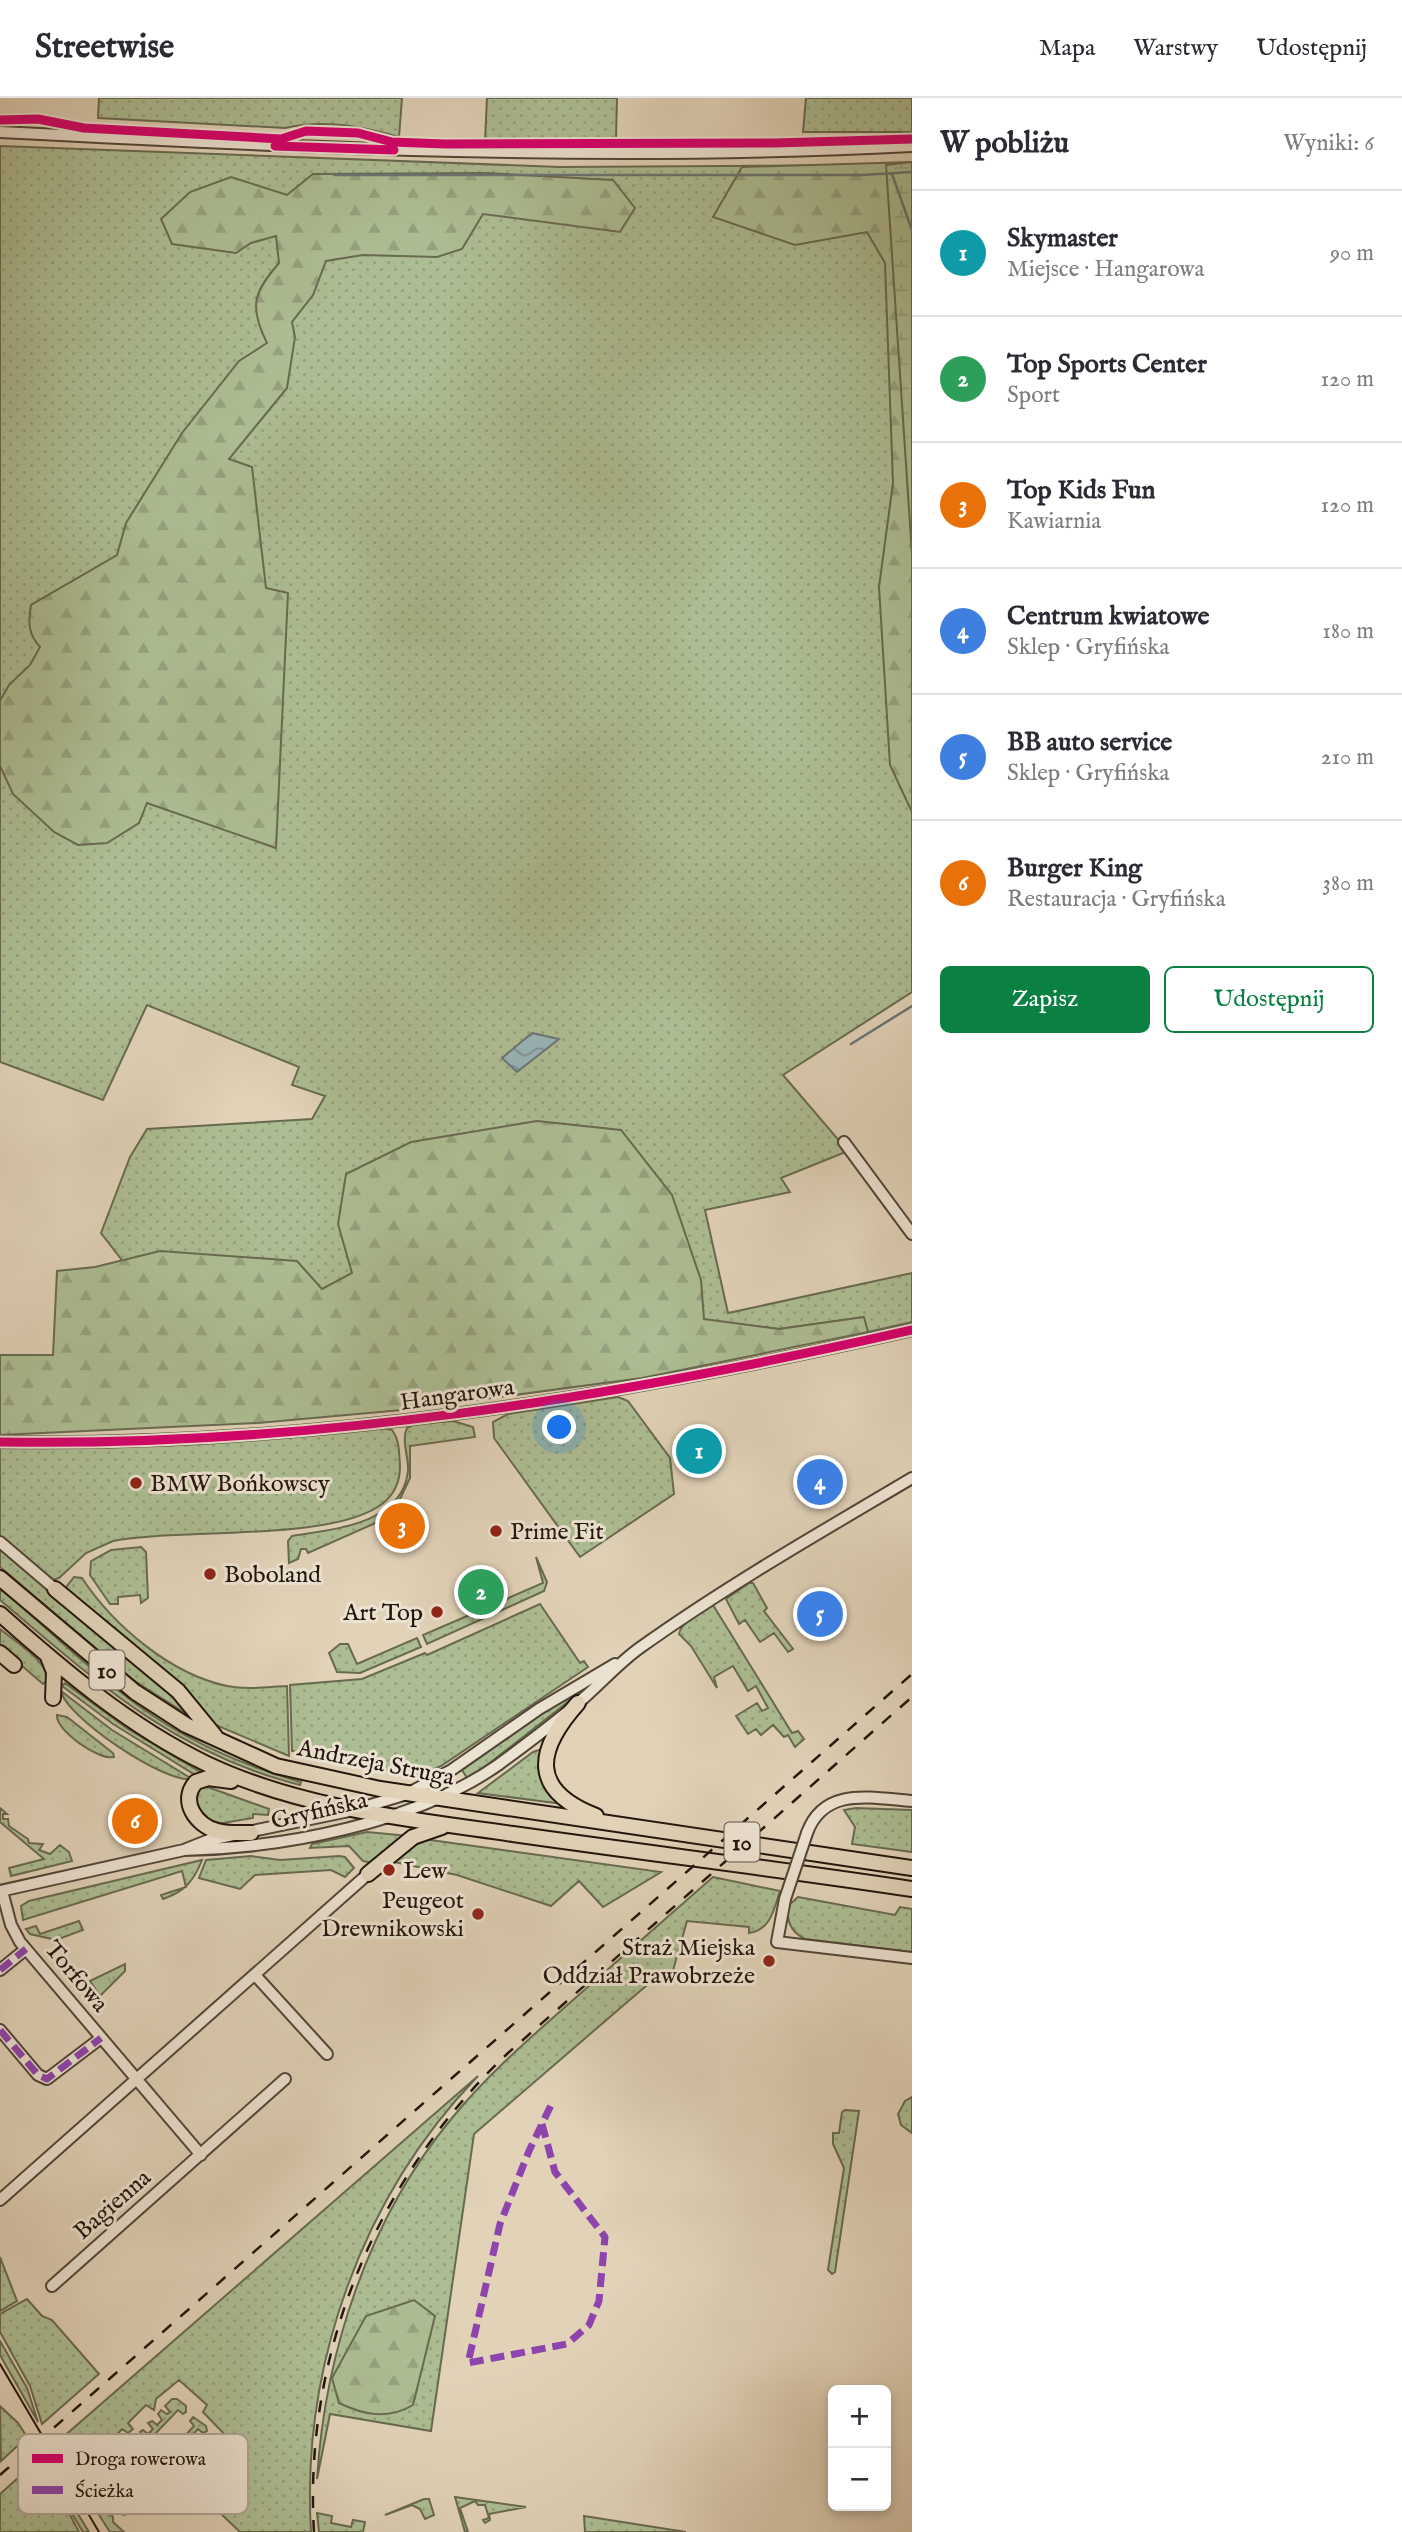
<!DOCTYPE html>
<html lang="pl">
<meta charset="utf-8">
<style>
body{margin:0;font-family:"IM FELL English",serif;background:#f7f7f7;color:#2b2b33}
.controls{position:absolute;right:21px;bottom:21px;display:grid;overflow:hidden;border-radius:10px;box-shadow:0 4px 10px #0003}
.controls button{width:63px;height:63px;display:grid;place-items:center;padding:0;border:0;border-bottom:2px solid #e1e1e2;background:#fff;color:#2b2b33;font:35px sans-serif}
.you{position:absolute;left:560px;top:1330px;width:24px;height:24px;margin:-18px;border:5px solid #fff;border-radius:50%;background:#1a73e8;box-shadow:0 0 0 10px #1a73e833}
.badge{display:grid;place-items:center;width:46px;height:46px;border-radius:50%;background:#0b8043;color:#fff;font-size:23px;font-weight:700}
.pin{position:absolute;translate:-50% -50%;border:4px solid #fff;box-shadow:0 2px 7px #0006}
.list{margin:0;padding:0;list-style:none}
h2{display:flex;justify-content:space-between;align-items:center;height:91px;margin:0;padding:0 28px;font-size:30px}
h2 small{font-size:23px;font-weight:400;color:#7c7c81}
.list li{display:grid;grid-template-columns:46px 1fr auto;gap:21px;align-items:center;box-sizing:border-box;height:126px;padding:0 28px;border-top:2px solid #e1e1e2}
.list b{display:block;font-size:26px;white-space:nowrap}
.list p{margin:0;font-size:23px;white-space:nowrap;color:#7c7c81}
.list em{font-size:23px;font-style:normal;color:#7c7c81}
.actions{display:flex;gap:14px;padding:21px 28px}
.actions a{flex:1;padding:16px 0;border:2px solid #0b8043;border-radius:10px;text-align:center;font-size:24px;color:#0b8043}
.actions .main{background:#0b8043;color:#fff}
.map{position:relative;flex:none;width:912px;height:2434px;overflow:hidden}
header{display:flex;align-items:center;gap:42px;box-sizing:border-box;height:98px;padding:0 35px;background:#fff;border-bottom:2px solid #e1e1e2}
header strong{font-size:33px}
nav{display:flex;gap:38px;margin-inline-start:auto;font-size:24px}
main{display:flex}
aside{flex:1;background:#fff}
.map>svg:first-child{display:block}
.grass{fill:url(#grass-dots);stroke:#686a50;stroke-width:2}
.forest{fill:url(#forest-firs);stroke:#686a50;stroke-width:2}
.wetland{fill:url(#wetland-marsh);stroke:#686a50;stroke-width:2}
.park{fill:url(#park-tufts);stroke:#686a50;stroke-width:2}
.water{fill:url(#water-waves);stroke:#697574;stroke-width:2}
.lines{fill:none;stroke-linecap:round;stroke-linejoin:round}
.stream{stroke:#697574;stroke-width:2.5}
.minor-casing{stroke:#524538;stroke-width:14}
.major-casing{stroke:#23160d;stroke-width:18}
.minor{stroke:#ece2d1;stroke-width:10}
.major{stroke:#e1d2b8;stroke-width:14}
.tram{stroke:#23160d;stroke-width:2}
.rail{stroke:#23160d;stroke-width:2.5;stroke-dasharray:12 12;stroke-linecap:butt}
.minor-bridge-casing{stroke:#524538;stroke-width:14;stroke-linecap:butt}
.minor-bridge{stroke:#ece2d1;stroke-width:10}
.quiet{stroke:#8e44ad;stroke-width:7;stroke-dasharray:14 7;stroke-linecap:butt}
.cycleway-casing{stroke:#ece2d1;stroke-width:13}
.cycleway{stroke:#d6006c;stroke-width:9}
.poi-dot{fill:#8f2418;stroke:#ece2d1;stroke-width:2.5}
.labels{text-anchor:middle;stroke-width:6;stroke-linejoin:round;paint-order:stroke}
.shield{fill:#ece2d1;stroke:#5f5348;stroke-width:2}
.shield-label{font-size:23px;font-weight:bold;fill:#23160d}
.street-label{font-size:24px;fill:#23160d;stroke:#ece2d1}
.poi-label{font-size:24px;fill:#23160d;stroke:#ece2d1;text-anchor:start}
.key{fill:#ece2d1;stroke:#b0a596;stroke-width:2}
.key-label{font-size:19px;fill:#23160d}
</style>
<header>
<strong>Streetwise</strong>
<nav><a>Mapa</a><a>Warstwy</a><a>Udostępnij</a></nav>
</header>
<main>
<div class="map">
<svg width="912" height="2434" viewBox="0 0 912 2434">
<defs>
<pattern id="grass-dots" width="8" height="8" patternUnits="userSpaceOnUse" patternTransform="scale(1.75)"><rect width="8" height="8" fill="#adbd93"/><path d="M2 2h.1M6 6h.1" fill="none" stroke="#95a27e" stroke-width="1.8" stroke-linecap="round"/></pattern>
<pattern id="forest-firs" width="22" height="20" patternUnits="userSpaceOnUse" patternTransform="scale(1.75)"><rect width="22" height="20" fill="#adbd93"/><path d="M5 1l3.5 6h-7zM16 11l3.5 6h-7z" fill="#95a27e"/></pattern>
<pattern id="wetland-marsh" width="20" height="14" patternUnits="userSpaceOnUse" patternTransform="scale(1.75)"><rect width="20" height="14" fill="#adbd93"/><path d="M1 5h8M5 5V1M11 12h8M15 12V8" fill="none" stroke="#95a27e"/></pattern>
<pattern id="park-tufts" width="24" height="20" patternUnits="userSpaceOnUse" patternTransform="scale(1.75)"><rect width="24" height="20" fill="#adbd93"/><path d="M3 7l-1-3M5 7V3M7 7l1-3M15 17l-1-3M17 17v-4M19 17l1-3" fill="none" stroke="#95a27e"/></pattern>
<pattern id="water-waves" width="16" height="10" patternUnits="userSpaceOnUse" patternTransform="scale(1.75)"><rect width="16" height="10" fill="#98b5b9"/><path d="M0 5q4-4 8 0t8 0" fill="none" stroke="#7c9295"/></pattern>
</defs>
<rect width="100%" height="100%" fill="#e1d2b8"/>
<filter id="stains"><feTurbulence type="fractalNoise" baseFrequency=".00286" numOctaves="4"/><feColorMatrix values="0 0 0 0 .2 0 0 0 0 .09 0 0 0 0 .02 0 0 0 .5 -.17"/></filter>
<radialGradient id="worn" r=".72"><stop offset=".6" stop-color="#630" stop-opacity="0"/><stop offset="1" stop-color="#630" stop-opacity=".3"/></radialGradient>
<!-- grass -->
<path class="grass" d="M99,0H402L399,39C363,28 322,21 285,30L98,20Z
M487,0H617L616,40L485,43Z
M806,0H912V34H803Z
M0,48L560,69L886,67L912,456V894L783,977L848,1053L781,1080L790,1094L705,1112L728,1215L912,1175V1224L868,1234L863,1219L779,1231L730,1225L123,1246L121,1161L101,1135L130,1059L147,1031L312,1021L325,998L292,987L299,969L147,907L103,1002L0,964Z
M618,1299L628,1303L670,1360L674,1396L580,1459L494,1340L493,1324L508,1316Z
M453,1323L473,1329L475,1339L410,1348V1380L399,1403L407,1411L308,1455L306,1451H301L298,1461L289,1465L288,1443L292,1438C333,1431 402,1427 408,1373C409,1359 401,1343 407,1330L415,1326Z
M382,1330L392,1332C400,1342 399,1357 400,1368C400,1383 394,1397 382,1406C332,1444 179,1430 113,1443L86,1455L59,1480L53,1482L0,1439V1350L128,1347Z
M141,1449L146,1454L148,1500L141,1505L140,1497L118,1499V1506H110L90,1477L91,1463L111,1452Z
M0,1450L119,1554L174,1595L193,1620L130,1580L0,1469Z
M536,1459L547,1484L544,1493L427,1546L423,1537L543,1485Z
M74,1479L82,1480C113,1527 170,1576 227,1588C247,1592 267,1589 287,1588L289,1658L211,1625L64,1492Z
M749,1485H753L767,1510L764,1513L793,1551L788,1554L774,1535L760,1544L745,1522L739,1526L726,1501Z
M0,1491C42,1525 80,1563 123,1596C175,1637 237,1666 301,1684L300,1687C173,1655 96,1583 0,1502Z
M540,1506L580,1565L584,1563L588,1569L441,1668L425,1675L411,1677L292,1653L290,1587L362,1581L425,1555L427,1557Z
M713,1507L792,1635L798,1633L804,1641L795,1649L788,1637L784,1639L773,1627L761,1637L756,1631L748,1636L736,1618L757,1605L762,1613L768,1610L756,1588L748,1593L733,1568L714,1579L717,1590L691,1548L679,1536C682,1522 701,1514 713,1507Z
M0,1531C14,1543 48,1563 48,1582L43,1586L0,1549Z
M417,1540L421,1549L360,1575L337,1574L329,1555L340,1546H348L357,1566Z
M65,1585L128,1631L202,1675L197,1678L113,1626L62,1588Z
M587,1589L482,1671L467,1680L462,1672L541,1616Z
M61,1593L112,1632L192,1681C165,1686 66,1619 61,1593Z
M57,1617L67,1619L113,1655L114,1659C99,1663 55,1632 57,1617Z
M542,1651L563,1706L478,1695L533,1654Z
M202,1687L269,1711L268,1717L253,1716V1720L223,1725L207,1724L196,1711V1695Z
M0,1710L7,1716H3V1721H8L9,1728L28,1741L29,1745L43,1746L39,1752L50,1756L60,1747L69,1754L72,1763L11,1778L9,1770L44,1761L0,1724Z
M856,1710L912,1712V1754L852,1746L855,1729L844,1712Z
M367,1734L409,1738L374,1765L363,1763L349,1748L310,1750L312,1746Z
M423,1741L661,1774L603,1809L579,1783L551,1808L457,1777L394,1764Z
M251,1758L280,1762L339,1758L345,1759L354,1770L345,1779L331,1772L255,1777L240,1791L199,1780L206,1762Z
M202,1762C194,1783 184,1794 163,1801L161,1797L186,1789L182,1773L23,1822L21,1808L29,1803Z
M713,1779L780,1793C774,1811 771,1832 749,1835V1829L687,1823L672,1876L661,1875L474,2036L431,2333L330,2316L317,2381C325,2253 369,2120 452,2020C488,1976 531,1939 573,1902C620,1861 666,1820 713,1779Z
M798,1799L895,1817L900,1809L912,1811V1854L805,1841C791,1834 786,1823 788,1808Z
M79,1823L83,1832L56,1842L30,1836L26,1831L36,1828L40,1836Z
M478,1978C362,2098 301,2268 311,2434H240L197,2393L199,2385L206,2390L226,2368L222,2362L233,2345L203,2314L207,2307L179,2282L156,2301L154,2312L146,2307L128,2325L133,2331L128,2335L122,2331L81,2375L100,2406L113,2419V2424L124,2434H110L54,2347Z
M912,1999V2035L901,2027L898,2016L905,2003Z
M845,2012L859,2013L835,2174L832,2176L828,2172L844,2070L833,2046V2035H839L842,2014Z
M0,2159L17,2203L0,2213Z
M27,2201L42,2218L52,2222L99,2276L42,2326L30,2288L0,2234V2216Z
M0,2243L27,2290L38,2324L0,2257Z
M172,2301H177L186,2308V2314L183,2316L178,2312L152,2339L157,2345L150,2347L140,2334L143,2332L148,2336L153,2331L148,2325L152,2323L157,2327L162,2322L158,2316L161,2312L167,2316L170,2314L165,2308Z
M0,2308L18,2325L27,2339L1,2363Z
M193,2319L206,2328L207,2333L203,2335L198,2331L173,2358L177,2364L170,2367L160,2354L163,2350L169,2355L194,2328L190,2323Z
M43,2359L89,2434H83L53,2384Z
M40,2360L79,2434H0V2396Z
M150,2363L164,2373V2378L159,2373L123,2411L128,2416L123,2417L113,2408L112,2403L119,2406L138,2387L133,2380Z
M455,2399L526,2409L489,2416L490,2422L485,2425L483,2422L489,2420L485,2407H478L475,2403L460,2410L468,2434H465Z
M424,2401H429L434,2417L425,2421L420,2411L412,2407L385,2417Z
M317,2415L332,2418L331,2425L351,2429L353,2422L365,2424L363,2434H319Z
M584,2418L686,2434H585Z"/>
<!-- forest -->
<path class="forest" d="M912,64V714L890,667L879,489L893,385L885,165L867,134L795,147L713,119L742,69Z
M487,75L613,82L635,110L620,134L483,116L462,151L437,159L363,157L326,163L313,197L292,224L295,239L287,290L229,361L252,369L266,490L288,495L276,750L147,705L139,725L107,745L78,747L54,734L13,696L0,668V603L9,587L30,567L40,549C28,536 28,524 31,507L117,457L126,425L182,335L239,263L267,245C249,209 253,195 279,165L276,138L251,145L236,155L172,146L161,121L190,94L231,79L287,97L313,76Z
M537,1023L621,1032L672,1097L701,1182L704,1221L779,1231L864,1219L868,1234L642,1280L402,1312L258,1325L0,1337V1257H53L57,1173L95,1169L160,1153L297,1163L322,1191L352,1175L338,1126L346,1076L411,1044Z
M414,2202L435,2218L413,2307C388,2322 364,2317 339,2305L332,2280L366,2218Z"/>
<!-- wetland -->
<path class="wetland" d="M912,64V456L886,67Z"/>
<!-- park -->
<path class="park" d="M125,1866V1873L100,1898L90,1883Z"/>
<!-- water -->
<path class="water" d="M532,935L559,941L517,974L502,960Z"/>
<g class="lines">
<!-- stream -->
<path class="stream" d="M892,76L912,132
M334,77H862L912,74
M851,946L912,908"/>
<!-- minor casing -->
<g class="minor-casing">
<path id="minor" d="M0,34C304,50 608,64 912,48
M844,1044L912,1136
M0,1344C308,1349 613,1300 912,1232
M0,1444L55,1491
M807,1735C824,1688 872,1700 912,1703
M184,1752C284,1750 415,1725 498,1667C528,1645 558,1623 586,1598C604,1582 621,1563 641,1549C728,1487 821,1434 912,1380
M0,1793L184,1752L209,1742L354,1712L407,1696L450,1673L539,1611L615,1566
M2,1793L11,1827L20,1844L201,2057
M785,1801L777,1844L912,1860
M0,1872L26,1851
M255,1877L327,1956
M0,1932L38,1977L47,1981L101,1940
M0,2102L368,1776
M52,2188L285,1981"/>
</g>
<!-- major casing -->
<g class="major-casing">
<path id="major" d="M0,1480L135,1594L186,1627L276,1668L380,1691L912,1770
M55,1491L178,1593L215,1638
M0,1516C63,1572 129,1628 205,1665C301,1711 409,1721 513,1736C646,1755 779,1771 912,1791
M0,1555L14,1567
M48,1559L54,1574L53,1600
M578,1605C536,1652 529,1692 596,1718
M231,1683L208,1680L196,1684C179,1703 196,1727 217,1733C228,1736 240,1735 251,1735
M368,1776L413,1739L442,1729"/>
</g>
<!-- minor -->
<use href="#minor" class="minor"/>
<!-- major -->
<use href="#major" class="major"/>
<!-- tram -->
<path class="tram" d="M0,2266L99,2434"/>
<!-- rail -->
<path class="rail" d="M0,2377L912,1576
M314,2434C303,2254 378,2078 508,1955L912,1599"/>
<!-- minor-bridge casing -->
<g class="minor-bridge-casing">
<path id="minor-bridge" d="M785,1801L807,1735"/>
</g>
<!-- minor-bridge -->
<use href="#minor-bridge" class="minor-bridge"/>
<!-- quiet -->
<path class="quiet" d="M0,1872L26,1851
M0,1932L38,1977L47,1981L101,1940
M542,2026L555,2074L605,2139L599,2203L589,2227L567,2246L468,2265L500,2126L529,2053L553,2003"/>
<!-- cycleway casing -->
<g class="cycleway-casing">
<path id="cycleway" d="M0,22L38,21L84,30L281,41L306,33L358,35L392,44L445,46L775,45L912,41
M275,48L394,52
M0,1344C308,1349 613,1300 912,1232"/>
</g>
<!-- cycleway -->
<use href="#cycleway" class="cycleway"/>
</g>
<!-- markers -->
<g class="poi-dot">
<circle cx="136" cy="1385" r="7"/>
<circle cx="496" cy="1433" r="7"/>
<circle cx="210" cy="1476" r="7"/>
<circle cx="437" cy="1514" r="7"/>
<circle cx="389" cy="1772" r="7"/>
<circle cx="478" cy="1816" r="7"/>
<circle cx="769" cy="1863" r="7"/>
</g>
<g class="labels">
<!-- shield labels -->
<g class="shield">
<rect x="89.5" y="1552.5" width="35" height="39" rx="5"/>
<rect x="724.5" y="1724.5" width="35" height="39" rx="5"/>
</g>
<g class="shield-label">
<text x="107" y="1580">10</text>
<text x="742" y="1752">10</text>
</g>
<!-- street labels -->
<g class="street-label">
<text transform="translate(457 1296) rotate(-8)" y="8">Hangarowa</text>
<text transform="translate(376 1664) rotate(11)" y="8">Andrzeja Struga</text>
<text transform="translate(319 1712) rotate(-13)" y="8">Gryfińska</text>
<text transform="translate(77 1878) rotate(50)" y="8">Torfowa</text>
<text transform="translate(112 2106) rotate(-41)" y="8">Bagienna</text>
</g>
<!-- poi labels -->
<g class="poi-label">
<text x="150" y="1393">BMW Bońkowscy</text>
<text x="510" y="1441">Prime Fit</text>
<text x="224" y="1484">Boboland</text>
<text x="423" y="1522" text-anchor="end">Art Top</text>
<text x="403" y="1780">Lew</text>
<text x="464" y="1810" text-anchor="end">Peugeot<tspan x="464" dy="28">Drewnikowski</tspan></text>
<text x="755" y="1857" text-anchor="end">Straż Miejska<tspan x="755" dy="28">Oddział Prawobrzeże</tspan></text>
</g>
</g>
<!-- legend -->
<rect x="18" y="2336" width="230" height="80" rx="10" class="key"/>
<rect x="32" y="2356" width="31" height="9" fill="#d6006c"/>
<rect x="32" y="2388" width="31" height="8" fill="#8e44ad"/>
<g class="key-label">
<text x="75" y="2367">Droga rowerowa</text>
<text x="75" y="2399">Ścieżka</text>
</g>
<rect width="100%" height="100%" filter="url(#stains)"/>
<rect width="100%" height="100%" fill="url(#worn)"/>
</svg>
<div class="controls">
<button>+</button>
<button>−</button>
</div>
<div class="you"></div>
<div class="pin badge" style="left:699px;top:1353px;background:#0f9aa8">1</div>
<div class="pin badge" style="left:481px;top:1494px;background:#2e9e5b">2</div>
<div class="pin badge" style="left:402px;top:1428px;background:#e8710a">3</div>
<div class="pin badge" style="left:820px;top:1384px;background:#3f7fe0">4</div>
<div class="pin badge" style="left:820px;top:1516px;background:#3f7fe0">5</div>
<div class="pin badge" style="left:135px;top:1723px;background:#e8710a">6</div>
</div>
<aside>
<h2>W pobliżu<small>Wyniki: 6</small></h2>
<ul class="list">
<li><span class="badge" style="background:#0f9aa8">1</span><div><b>Skymaster</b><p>Miejsce · Hangarowa</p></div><em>90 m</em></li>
<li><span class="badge" style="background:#2e9e5b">2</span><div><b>Top Sports Center</b><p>Sport</p></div><em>120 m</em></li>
<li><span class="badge" style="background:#e8710a">3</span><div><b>Top Kids Fun</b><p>Kawiarnia</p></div><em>120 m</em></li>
<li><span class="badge" style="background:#3f7fe0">4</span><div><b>Centrum kwiatowe</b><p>Sklep · Gryfińska</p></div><em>180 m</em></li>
<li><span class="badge" style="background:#3f7fe0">5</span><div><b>BB auto service</b><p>Sklep · Gryfińska</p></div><em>210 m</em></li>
<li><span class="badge" style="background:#e8710a">6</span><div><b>Burger King</b><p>Restauracja · Gryfińska</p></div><em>380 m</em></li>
</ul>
<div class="actions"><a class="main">Zapisz</a><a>Udostępnij</a></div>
</aside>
</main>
